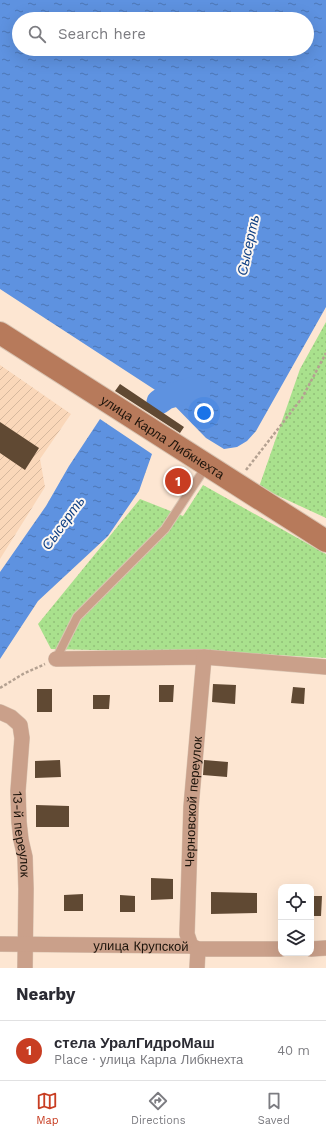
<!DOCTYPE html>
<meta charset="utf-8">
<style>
body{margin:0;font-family:"Work Sans",sans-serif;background:#f2f2f3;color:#2b2b33}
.controls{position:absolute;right:12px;bottom:12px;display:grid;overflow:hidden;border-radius:8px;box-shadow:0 4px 16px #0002}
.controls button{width:36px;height:36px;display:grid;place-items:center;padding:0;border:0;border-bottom:1px solid #e1e1e2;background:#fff;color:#2b2b33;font:20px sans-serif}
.you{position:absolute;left:204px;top:413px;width:14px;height:14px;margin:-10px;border:3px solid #fff;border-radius:50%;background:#1a73e8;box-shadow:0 0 0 6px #1a73e833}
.badge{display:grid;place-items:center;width:26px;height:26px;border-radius:50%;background:#c83d22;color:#fff;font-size:13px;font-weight:700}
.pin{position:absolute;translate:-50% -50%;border:2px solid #fff;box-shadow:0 1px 4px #0006}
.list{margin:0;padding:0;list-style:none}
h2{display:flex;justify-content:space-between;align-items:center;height:52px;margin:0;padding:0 16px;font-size:17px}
h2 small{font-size:13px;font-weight:400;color:#7c7c81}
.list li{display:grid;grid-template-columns:26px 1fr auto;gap:12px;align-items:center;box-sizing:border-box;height:60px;padding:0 16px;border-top:1px solid #e1e1e2}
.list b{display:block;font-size:15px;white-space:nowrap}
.list p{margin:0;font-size:13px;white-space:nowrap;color:#7c7c81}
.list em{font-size:13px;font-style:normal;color:#7c7c81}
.icon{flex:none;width:22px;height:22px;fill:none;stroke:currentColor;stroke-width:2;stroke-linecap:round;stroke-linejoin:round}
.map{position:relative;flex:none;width:326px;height:968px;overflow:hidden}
.search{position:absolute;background:#fff;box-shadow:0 4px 16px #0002;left:12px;right:12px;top:12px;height:44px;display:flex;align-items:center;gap:10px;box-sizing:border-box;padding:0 14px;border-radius:22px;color:#7c7c81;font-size:15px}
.sheet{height:112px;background:#fff}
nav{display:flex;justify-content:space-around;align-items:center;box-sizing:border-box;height:56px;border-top:1px solid #e1e1e2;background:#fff;font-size:11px;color:#7c7c81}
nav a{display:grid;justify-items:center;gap:2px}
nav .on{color:#c83d22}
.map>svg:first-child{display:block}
.industrial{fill:url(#industrial-furrows)}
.park{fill:url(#park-dots)}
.water{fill:url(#water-ripples);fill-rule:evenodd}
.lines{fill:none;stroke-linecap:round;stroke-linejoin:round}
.river{stroke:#5e92e0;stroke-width:25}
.building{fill:#604933}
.lane-casing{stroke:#d9c4b2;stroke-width:10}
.street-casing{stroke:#d9c4b2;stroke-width:16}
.secondary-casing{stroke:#d9c4b2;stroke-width:24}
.path{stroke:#b4a191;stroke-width:2.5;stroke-dasharray:3 2;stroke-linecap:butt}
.lane{stroke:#caa08a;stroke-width:8}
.street{stroke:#caa08a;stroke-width:15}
.secondary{stroke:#b77a5b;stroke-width:22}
.labels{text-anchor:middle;stroke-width:4;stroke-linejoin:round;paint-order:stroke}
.street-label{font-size:13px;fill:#1c130a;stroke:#fdf7f2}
.water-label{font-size:14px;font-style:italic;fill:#0c3e83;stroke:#fdf7f2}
</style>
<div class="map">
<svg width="326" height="968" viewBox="0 0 326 968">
<defs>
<pattern id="industrial-furrows" width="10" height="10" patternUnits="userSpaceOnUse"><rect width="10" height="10" fill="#fad7b9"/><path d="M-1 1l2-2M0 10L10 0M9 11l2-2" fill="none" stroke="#d6b89e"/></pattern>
<pattern id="park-dots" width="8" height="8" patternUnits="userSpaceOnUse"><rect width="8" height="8" fill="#a9e18d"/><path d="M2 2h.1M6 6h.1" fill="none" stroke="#91c078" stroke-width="1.8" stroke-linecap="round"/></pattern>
<pattern id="water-ripples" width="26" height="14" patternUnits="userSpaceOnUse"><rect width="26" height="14" fill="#5e92e0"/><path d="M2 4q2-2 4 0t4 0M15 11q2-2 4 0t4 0" fill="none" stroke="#4d76b4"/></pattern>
</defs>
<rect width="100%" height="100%" fill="#fde6d2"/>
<!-- industrial -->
<path class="industrial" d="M0,365L71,414L40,459L45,487L0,559Z"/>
<!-- park -->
<path class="park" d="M326,322V518L259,487L300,369Z
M203,485L326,554V658L260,654L51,649L38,624L140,499L183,516Z"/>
<!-- water -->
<path class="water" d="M0,0H326V307L256,431L247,441L237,447L224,449L206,438L166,397L0,289ZM19,19H307V49H19Z
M100,419L152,454L139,491L108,536L38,601L0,659V572L46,506L69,466Z"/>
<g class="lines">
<!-- river -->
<path class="river" d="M159,402L166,397L198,388"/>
</g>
<!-- building -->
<path class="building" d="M120,384L184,427L180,433L115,391Z
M0,422L39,448L25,470L0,453Z
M213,684L236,685L235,704L212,702Z
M159,685H174L173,702H159Z
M293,687L305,688L304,704L291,703Z
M37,689H52V712H37Z
M93,695H110L109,709H93Z
M60,760L61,777L35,778V761Z
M204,760L228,762L227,777L203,775Z
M36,805L69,806V827H36Z
M151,878L173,879V899L151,900Z
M211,892L257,893V913L211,914Z
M83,894V911H64V895Z
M120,895L135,896V912H120Z
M311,896H322L321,916H311Z"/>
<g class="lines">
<!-- lane casing -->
<g class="lane-casing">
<path id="lane" d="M56,659L77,617L165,529L207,465"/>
</g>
<!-- street casing -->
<g class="street-casing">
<g id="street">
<path d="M56,659L204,657L326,667"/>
<path id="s1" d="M0,712L11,717L20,725L22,738L18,791L19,822L21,840L25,857L26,889L25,968"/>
<path id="s2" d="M0,944L191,946L198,949H281"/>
<path id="s3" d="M191,946L187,934L191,807L204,657"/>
<path d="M311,949L326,948"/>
<path d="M197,968L198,949"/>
</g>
</g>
<!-- secondary casing -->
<g class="secondary-casing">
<g id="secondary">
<path id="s4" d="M0,333L326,541"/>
</g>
</g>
<!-- path -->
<path class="path" d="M246,470L302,398L326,353
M0,688L23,674L45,664"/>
<!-- lane -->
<use href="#lane" class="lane"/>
<!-- street -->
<use href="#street" class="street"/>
<!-- secondary -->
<use href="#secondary" class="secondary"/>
</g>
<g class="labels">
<!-- street labels -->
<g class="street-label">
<text dy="5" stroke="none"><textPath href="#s4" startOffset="193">улица Карла Либкнехта</textPath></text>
<text dy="5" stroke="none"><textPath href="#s3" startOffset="145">Черновской переулок</textPath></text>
<text dy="5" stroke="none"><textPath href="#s1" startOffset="134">13-й переулок</textPath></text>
<text dy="5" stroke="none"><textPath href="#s2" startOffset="141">улица Крупской</textPath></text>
</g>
<!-- water labels -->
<g class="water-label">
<text transform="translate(248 245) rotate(-78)" y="5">Сысерть</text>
<text transform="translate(63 523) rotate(-54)" y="5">Сысерть</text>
</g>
</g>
</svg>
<div class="controls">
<button><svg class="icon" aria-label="locate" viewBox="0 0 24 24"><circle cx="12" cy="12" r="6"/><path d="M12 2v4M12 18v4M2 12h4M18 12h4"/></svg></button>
<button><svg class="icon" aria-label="layers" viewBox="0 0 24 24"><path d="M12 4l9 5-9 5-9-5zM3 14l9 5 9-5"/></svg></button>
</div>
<div class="you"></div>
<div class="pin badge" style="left:178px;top:481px">1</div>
<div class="search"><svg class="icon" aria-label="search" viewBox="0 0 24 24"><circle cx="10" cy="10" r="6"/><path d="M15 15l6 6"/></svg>Search here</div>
</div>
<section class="sheet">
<h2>Nearby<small></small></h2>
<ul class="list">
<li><span class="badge">1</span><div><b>стела УралГидроМаш</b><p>Place · улица Карла Либкнехта</p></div><em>40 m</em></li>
</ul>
</section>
<nav>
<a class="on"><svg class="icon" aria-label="map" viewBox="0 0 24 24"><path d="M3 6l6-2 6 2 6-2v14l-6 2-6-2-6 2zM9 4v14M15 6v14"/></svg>Map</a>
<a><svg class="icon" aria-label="directions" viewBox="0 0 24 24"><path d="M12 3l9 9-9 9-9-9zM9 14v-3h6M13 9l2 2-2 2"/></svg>Directions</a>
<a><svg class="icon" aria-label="saved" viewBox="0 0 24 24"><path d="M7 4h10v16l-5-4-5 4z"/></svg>Saved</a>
</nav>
